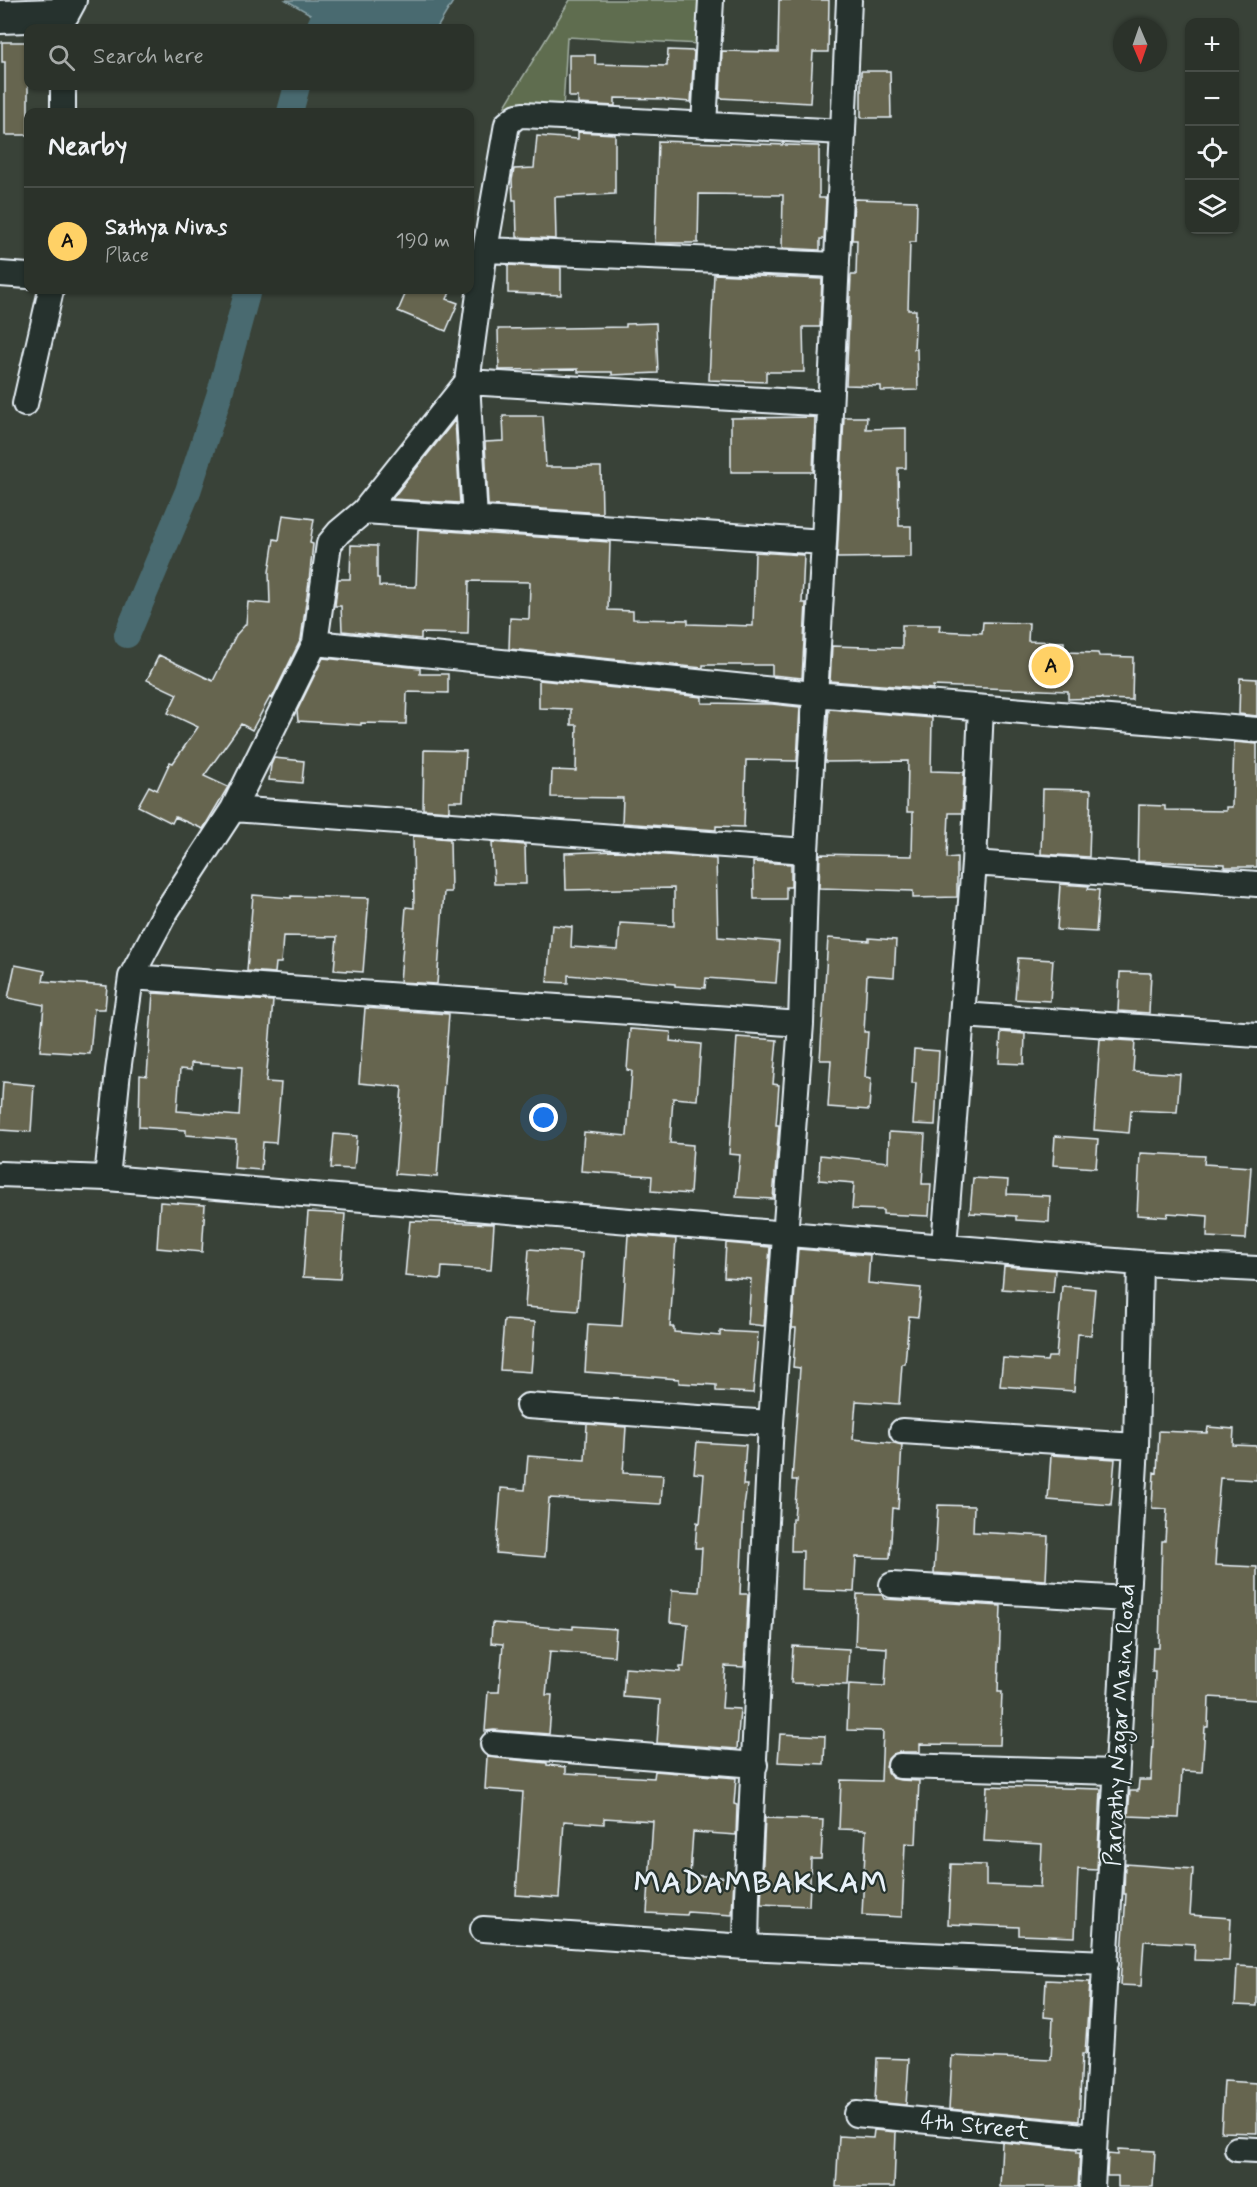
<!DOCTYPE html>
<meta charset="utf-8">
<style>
body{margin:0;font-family:Mynerve,sans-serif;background:#333a32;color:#f1f3f6}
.controls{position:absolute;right:18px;top:18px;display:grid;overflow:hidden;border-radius:12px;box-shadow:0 2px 4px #0004}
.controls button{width:54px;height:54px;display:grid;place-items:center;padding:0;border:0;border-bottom:2px solid #474d47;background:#2b322a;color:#f1f3f6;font:30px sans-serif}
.compass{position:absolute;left:1113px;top:18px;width:54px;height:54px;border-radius:50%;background:#2b322a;box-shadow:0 2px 4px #0004;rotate:178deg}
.you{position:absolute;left:544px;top:1118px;width:21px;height:21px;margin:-15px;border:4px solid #fff;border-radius:50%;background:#1a73e8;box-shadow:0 0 0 9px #1a73e833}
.badge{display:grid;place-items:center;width:39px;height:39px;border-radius:50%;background:#ffd166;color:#111;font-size:20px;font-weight:700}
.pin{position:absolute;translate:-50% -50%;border:3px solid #fff;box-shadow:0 2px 6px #0006}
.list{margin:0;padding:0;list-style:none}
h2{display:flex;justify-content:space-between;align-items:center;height:78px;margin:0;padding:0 24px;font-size:26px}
h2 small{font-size:20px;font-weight:400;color:#a6aaa8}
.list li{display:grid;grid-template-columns:39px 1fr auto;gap:18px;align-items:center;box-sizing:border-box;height:108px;padding:0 24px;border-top:2px solid #474d47}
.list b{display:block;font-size:22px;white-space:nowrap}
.list p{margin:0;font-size:20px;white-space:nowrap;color:#a6aaa8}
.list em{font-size:20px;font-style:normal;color:#a6aaa8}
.icon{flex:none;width:33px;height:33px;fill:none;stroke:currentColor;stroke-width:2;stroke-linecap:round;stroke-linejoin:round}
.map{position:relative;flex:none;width:1257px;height:2187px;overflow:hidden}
.search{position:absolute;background:#2b322a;box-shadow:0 2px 4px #0004;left:24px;top:24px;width:450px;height:66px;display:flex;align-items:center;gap:15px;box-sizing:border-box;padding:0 21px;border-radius:12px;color:#a6aaa8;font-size:22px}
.panel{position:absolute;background:#2b322a;box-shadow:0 2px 4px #0004;left:24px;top:108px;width:450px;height:186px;border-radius:12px}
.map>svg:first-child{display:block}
.green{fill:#5e6d4f;stroke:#a3afa4;stroke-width:1.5}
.water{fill:#4a6b70;stroke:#89a1a6;stroke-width:1.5}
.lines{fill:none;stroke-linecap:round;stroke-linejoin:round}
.canal{stroke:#4a6b70;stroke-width:26}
.building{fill:#666550;stroke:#e8f1f8;stroke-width:1.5;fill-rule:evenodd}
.minor-casing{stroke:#e8f1f8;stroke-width:28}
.tertiary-casing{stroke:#e8f1f8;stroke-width:36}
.minor{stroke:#26332d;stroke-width:24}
.tertiary{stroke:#26332d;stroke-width:32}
.labels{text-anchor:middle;stroke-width:4.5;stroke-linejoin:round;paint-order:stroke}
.street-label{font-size:24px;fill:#e8f1f8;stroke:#26332d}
.district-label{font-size:30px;font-weight:bold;letter-spacing:1.5px;fill:#e8f1f8;stroke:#26332d}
</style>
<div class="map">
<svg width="1257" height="2187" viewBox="0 0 1257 2187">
<rect width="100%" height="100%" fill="#394238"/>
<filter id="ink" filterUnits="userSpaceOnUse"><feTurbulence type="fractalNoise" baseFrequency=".0167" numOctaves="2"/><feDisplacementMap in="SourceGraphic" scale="12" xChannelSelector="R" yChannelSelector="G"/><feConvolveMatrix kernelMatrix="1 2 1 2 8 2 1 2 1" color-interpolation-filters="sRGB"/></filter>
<g filter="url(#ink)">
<!-- green -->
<path class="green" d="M570,0H703L700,44L567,37L563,109L505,106Z"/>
<!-- water -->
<path class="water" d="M286,0H454L437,28H334Z"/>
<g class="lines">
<!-- canal -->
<path class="canal" d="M319,28L322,21
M290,112L297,86
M127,635L188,491L219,396L248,290"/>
</g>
<!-- building -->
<path class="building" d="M779,0H829L828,52H813L810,103L720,98L722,51L778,52Z
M2,42H28V135H5V62H2Z
M668,50L694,51L691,102L665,100V99L615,98V106L578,104V97H569V55H595V64L667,66Z
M861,71H890L891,118H861Z
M578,132L615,134V194L555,197L556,239L517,237L516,200H513L512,180L514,169L534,168L537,136L578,139Z
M658,141L819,146V198H826L824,239H820V250L782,248L783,195L699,194L698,243H655Z
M854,199L917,201L916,242H910L908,310H916L914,349H917L918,390L881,391V386L846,385L851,275H856L857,240H852Z
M508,265L561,268V295L508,293Z
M714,274L822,279L820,327H803L804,372H766V382L709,380Z
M407,290H451L447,299L458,303L446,331L398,311Z
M656,323L658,373L612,375V372H578V369L499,370L498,329L626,327V324Z
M503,416H543L546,467H601L602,513L488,505L485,442L504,441Z
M815,417L813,472H731V418Z
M844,417H867L866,429L906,428V468H898L899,526H911V557L837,558Z
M455,420L460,503L392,499Z
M283,515L314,519L310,543L313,544L309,581L301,639L272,698L270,697L252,730L241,724L204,776L228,787L203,829L175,817L172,823L138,806L149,786L157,790L170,762L173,763L198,727L168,713L177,694L147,680L159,655L213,681L236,635L246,624L248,602L270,604L269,572L274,539L279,540Z
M418,529L610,542L608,610L633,611V619L688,620V624L753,626L755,552L804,555L802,603H806L802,678L772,675V665H703V668L509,649L510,618L529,619L530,582L469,581L468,634L421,633V639L342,631L341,606H335L338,579H350L351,545L377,546V578H379V586L416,587Z
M983,622L1029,623L1028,641L1064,642V652L1098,653L1099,656L1133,657L1132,700L1102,699V698L1068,699V691L933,686V689L830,681L832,646L902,648V625H940L939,631L982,633Z
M323,658L420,668V674H448V693L407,692L406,724L361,723V725L298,721L297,711Z
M1240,678L1257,679V716L1239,714Z
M539,680L702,697V703L772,704L800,707L797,761L746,760L744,827L716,826V830L622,823L623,798L551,797L552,770L576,771L577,725H571V709L539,708Z
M829,709L932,718L931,771L964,772L962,813H949L947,858L957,857V897L913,898V891L819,888L820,854L912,856L913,812H907L908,761L825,762Z
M1234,742L1257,744V867H1225V864L1138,861L1139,805L1165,806V810L1226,811V807H1232Z
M424,750L466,751L463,801H449V811L423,809Z
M274,758L304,761L302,783L269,780L271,765Z
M1043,789L1091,790L1089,857L1041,854Z
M413,836L450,839L451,892H444L437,984L400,982L406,907L414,908Z
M492,842L525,845L526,884H494Z
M616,851L716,859L718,937L779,942L776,983L706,978L705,988L675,986V984L568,975V983L547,982L552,925L572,927L571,947L618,950L620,923L674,926V888L566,890L565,853Z
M753,862L791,864V887H786V899H754Z
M1060,884L1089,886L1088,889L1099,890L1096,932L1057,930Z
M253,895L291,898V896L369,898L363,972L334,970L337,937L283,936L281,963H276L275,973L247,971Z
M828,938L869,941V938L896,940L894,977L867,975L864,1032H868L865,1077L871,1078L869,1110L828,1107L831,1060H820Z
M1018,958L1053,960L1050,1001L1015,999Z
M15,965L45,971L43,981L107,986L105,1009H94L90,1054L40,1051L44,1005L8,998Z
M1120,972L1151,973L1149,1013L1118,1011Z
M153,993L273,1001L266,1082L281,1083L276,1143L263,1142L261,1170L234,1168L236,1139L186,1135V1130L139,1127L140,1075L147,1076ZM191,1063L242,1067L239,1116L177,1111L180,1069L191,1070Z
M365,1008L449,1014L437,1177L395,1174L402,1087L359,1083Z
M630,1029L671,1032L670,1041L701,1044L697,1100L673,1098L670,1143L693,1145L690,1194L651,1191L652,1176L581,1171L584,1132L627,1136L632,1071L627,1070Z
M1001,1032L1025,1034L1024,1064L999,1063Z
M737,1037L777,1040L773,1084L779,1085L776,1125H779L773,1199L736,1197L740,1155L729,1154Z
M1100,1039L1135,1041L1133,1071L1180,1074L1177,1112L1131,1110L1129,1133L1094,1130Z
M914,1049L939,1051L935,1125L913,1124L916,1083H912Z
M3,1082L34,1085L31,1132L0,1130Z
M889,1132L925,1134L922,1184H931L929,1216L883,1214V1210L852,1209L854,1183L819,1180L820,1155L888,1162Z
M334,1134L357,1136L354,1169L331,1168Z
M1055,1136L1098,1139L1096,1168L1053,1165Z
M1140,1153L1205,1156L1204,1164L1251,1167L1246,1239L1207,1237L1208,1216L1168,1213L1167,1217L1137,1215Z
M973,1178L1008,1180L1007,1194L1050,1196L1049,1222L1016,1220V1216L970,1213Z
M160,1202L205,1205L202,1252L157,1248Z
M308,1212L345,1214L340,1279L303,1277Z
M410,1221L494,1224L491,1270L442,1267L441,1279L405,1276Z
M628,1235L676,1239L670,1327H674V1332L720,1336V1331L758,1333L753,1393L716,1391V1385L679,1383V1379L585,1372L588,1324L622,1326Z
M726,1243L770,1247L764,1326L748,1324L751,1279L724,1277Z
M529,1249L582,1253L578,1311L525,1307Z
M798,1249L870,1255L868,1283L921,1288L918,1317L909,1316L905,1364H902L899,1404L856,1401L853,1439L894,1443L902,1445L898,1509L893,1508L890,1558L856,1557L854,1592L802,1590L803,1551H791L792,1519H794L797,1480H792L800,1368L793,1367L796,1328H792Z
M1004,1266L1055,1270L1053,1293L1002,1289Z
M1062,1286L1095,1289L1091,1335L1078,1334L1074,1391L1000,1386L1003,1358L1047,1361L1048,1357H1056Z
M504,1320L535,1322L531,1372L500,1370Z
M587,1424L626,1427L623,1473L663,1475L661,1504L549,1498L545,1557L496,1553L501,1488L525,1490L528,1456L585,1460Z
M1208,1427L1234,1429L1233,1445L1257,1446V1480L1220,1478L1214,1549H1216L1215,1565L1257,1567V1700L1209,1697L1208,1727H1205L1202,1772L1182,1771L1179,1818L1128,1816L1130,1791H1138L1139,1780H1151L1154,1724H1153L1155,1672H1152L1153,1648H1159L1162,1541H1165L1167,1509L1152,1508L1154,1472L1157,1473L1159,1431L1207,1433Z
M697,1442L746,1445L743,1485H747L744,1506L740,1594H748L744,1667L725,1666L722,1708L740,1709L737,1749L657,1743L660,1700L623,1697L625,1668L680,1672V1667H684L688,1624L670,1622L672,1590L699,1592L702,1548H695L697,1522L700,1523L704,1474L694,1473Z
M1051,1455L1115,1459L1111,1505L1048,1500Z
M938,1505L974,1506L973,1532L1048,1536L1046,1580L934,1573Z
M857,1594L882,1595L884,1599L1001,1606L998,1692H1002L1000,1745L920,1744V1752H900L893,1754L888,1759L886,1766L887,1772L892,1778L900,1780L919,1781L916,1844L905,1843L902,1917L862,1915L866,1830L839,1829L841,1780L881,1781L883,1731L847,1730L849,1684L885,1686L887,1648L855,1646Z
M492,1623L573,1629V1626L616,1629L614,1656L550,1651L546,1695H552L549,1734L494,1730L485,1731L488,1692H499L503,1644L491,1643Z
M793,1646L849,1649L847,1685L791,1683Z
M780,1734L825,1736L824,1764L778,1762Z
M487,1757L547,1763V1765L566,1767V1773L654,1778L655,1771L736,1778L734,1804L737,1805L736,1835L693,1832L690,1875L734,1878L732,1915L688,1912L687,1915L647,1913L653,1821L604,1818V1824L564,1821L559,1898L516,1895L523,1792L485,1789Z
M987,1786L1101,1789L1097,1870L1078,1869L1075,1937L1019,1935V1927L948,1924L951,1864L986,1865V1885L1040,1887L1042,1844L984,1841Z
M765,1818L823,1820L821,1859H811L809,1906L761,1904Z
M1125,1864L1193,1869L1190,1915L1231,1918L1229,1961L1194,1960L1195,1944L1144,1941L1141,1986L1120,1985L1126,1894H1124Z
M1237,1966L1257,1967V2006L1235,2005Z
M1046,1980L1090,1982L1085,2054H1082L1079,2121L949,2109L952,2056L1051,2060L1053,2018L1044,2017Z
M877,2058L909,2059L906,2105L875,2102Z
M1224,2081L1257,2083V2133L1221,2132Z
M874,2130L896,2132L894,2187H836L839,2136L873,2138Z
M1002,2142L1077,2150V2153H1080L1078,2187H1000Z
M1118,2149L1155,2151L1153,2187H1118V2176H1107L1108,2154L1118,2155Z"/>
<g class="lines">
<!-- minor casing -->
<g class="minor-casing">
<path id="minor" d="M849,0L824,542L806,851L801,1024L771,1423L747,1896L746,1947L1106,1963
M63,112V86
M704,125L711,0
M485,250L837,265
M0,274L28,276
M25,404L51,290
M364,511L824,542
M475,519L467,382L830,404
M315,643L814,694L1257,730
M233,809L806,851
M974,863L1257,884
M131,977L801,1024
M962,1015L1257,1035
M0,1174L107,1178L1140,1263L1257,1269
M107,1178L118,1071L131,977L165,913L233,809L315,643L329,544L339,532L364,511L467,382L485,250L507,124L517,116L523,115L843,132
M944,1246L974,863L981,708
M528,1406L771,1423
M902,1431L1136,1446
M892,1585L1126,1599
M493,1744L755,1765
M900,1766L1116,1772
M483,1929L746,1947
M856,2114L1094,2137
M1237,2149L1257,2150
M1092,2187L1136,1446L1140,1263"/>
</g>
<!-- tertiary casing -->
<g class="tertiary-casing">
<path id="tertiary" d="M0,17L54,15L63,13L70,0"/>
</g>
<!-- minor -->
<use href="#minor" class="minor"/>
<!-- tertiary -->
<use href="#tertiary" class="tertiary"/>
</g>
</g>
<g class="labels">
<!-- street labels -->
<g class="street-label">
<text transform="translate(1119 1725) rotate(-87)" y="8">Parvathy Nagar Main Road</text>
<text transform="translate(975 2125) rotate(6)" y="8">4th Street</text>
</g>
<!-- district labels -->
<g class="district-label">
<text x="761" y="1892">MADAMBAKKAM</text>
</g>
</g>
</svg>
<div class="controls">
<button>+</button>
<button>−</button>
<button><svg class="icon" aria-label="locate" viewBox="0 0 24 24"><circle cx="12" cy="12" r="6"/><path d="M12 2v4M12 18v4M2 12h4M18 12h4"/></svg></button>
<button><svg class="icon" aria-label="layers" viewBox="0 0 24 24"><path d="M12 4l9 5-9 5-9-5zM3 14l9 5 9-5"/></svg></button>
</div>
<svg class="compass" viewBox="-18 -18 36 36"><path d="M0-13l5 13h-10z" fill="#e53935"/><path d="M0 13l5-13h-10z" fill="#a6aaa8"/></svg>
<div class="you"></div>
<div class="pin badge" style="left:1051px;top:666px">A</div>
<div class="search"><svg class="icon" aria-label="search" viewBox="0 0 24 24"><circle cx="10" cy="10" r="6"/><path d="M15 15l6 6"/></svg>Search here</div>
<section class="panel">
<h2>Nearby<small></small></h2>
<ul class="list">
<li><span class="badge">A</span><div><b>Sathya Nivas</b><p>Place</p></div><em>190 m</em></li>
</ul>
</section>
</div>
